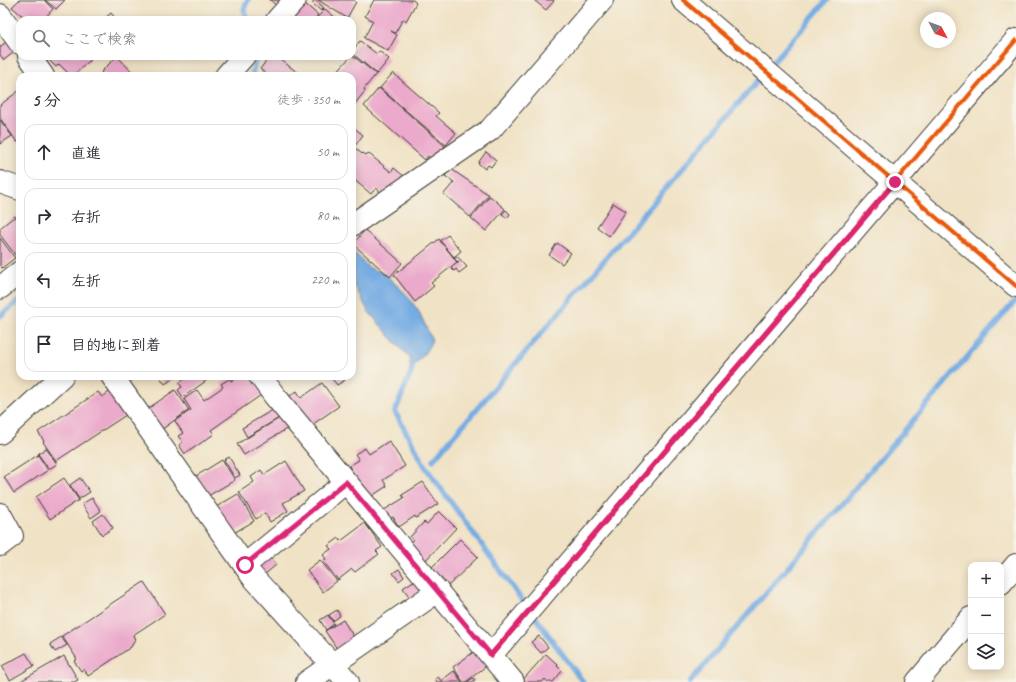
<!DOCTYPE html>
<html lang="ja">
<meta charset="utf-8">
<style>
body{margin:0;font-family:Caveat,"Klee One",sans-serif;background:#f7f7f7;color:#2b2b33}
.controls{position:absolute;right:12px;bottom:12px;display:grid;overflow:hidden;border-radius:8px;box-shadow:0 2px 10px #0003}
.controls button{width:36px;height:36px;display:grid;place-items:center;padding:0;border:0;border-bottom:1px solid #e1e1e2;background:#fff;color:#2b2b33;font:20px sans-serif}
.compass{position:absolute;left:920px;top:12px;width:36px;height:36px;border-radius:50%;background:#fff;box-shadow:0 2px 10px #0003;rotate:131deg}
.stop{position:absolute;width:12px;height:12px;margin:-9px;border:3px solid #db2777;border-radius:50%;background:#fff}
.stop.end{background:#db2777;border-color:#fff;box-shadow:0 1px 4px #0008}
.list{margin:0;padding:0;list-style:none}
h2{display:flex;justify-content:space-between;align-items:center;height:52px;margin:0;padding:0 16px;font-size:17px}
h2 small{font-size:13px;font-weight:400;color:#7c7c81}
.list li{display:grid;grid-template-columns:26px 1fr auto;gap:12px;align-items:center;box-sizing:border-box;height:56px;margin:0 8px 8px;padding:0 8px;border:1px solid #e1e1e2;border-radius:12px}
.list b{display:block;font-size:15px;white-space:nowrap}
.list em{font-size:13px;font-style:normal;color:#7c7c81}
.icon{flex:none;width:22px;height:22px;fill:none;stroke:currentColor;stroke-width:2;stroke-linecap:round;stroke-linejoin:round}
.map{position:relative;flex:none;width:1016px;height:682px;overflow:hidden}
.search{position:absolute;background:#fff;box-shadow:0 2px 10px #0003;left:16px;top:16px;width:340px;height:44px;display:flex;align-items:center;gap:10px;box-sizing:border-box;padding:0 14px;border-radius:12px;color:#7c7c81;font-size:15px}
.panel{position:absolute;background:#fff;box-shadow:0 2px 10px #0003;left:16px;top:72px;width:340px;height:308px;border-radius:12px}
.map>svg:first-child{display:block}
.water{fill:#74ace3;stroke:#486480}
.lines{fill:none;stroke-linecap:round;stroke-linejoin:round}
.stream{stroke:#74ace3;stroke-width:5.5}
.building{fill:#eba9cb}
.minor-casing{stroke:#3c3a35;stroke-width:24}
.minor{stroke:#fff;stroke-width:22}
.cycleway-casing{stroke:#f7f3e8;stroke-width:6}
.cycleway{stroke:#e8590c;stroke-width:4}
.route{stroke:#db2777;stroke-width:5}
</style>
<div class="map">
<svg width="1016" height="682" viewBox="0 0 1016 682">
<rect width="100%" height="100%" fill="#f7f3e8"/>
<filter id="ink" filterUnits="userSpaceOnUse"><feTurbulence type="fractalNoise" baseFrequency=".025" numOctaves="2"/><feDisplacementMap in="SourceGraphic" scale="8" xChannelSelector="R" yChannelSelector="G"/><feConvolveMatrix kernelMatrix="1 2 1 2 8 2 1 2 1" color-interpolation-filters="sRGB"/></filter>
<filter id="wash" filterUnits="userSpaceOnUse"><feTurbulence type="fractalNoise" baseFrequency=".012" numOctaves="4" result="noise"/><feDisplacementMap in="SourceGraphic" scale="16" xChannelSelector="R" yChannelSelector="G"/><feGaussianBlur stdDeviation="0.9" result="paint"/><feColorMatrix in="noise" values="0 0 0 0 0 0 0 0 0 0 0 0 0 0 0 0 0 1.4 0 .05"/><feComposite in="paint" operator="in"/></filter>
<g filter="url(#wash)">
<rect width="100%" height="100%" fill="#f0e2c5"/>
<!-- water -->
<path class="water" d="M352,250L368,267L386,275L407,295L419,312L432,340C428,349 419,363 410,367V357L402,350L368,311L358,292L352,281Z"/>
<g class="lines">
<!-- stream -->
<path class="stream" d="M247,20L244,9L248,0
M769,67L827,0
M252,76L256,57
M0,316L20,300
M414,359L411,372L395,412L426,468L524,603
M433,460L761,77L763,79
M535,617L583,682
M690,682L1016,300"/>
</g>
<g id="blocks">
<!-- building -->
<path class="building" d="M19,0H44L53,9L43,20H27L12,7Z
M45,0H65L56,9Z
M270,0H281L277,6Z
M315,0L324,8L321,11L312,3Z
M318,0H353L356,2L347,18Z
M374,0H413L416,3L406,21L403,19L395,33L391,31L397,35L388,51L364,38L373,21L365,16Z
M534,0H553L554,1L546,10Z
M304,3L318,15L314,20H289Z
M325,9L338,20H315Z
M111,13L117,20H103Z
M10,39L18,49L4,60L0,55V47Z
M360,41L377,54L379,51L389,59L377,74L352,53V51Z
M352,55L376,74L364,89L365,91L354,105L352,104V76H333Z
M43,56H52L47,61Z
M55,56H86L90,60L73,76H71L59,64L56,67L50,61Z
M117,56L133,73L129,76H105L101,72Z
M270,56H276L302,76H269L260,69Z
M393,73L439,113L436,116L456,133L446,145L380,88Z
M379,88L445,146L433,160L428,156L425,160L364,106Z
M20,90V140L17,142L0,118V105Z
M0,120L12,136L0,144Z
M352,126L363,135L354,147L362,154L363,153L366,155L368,153L391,172L394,168L405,177L382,193L376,188L371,194L352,178Z
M486,152L496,160L491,167L488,165L485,169L478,163Z
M451,169L489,195L470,217L444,194L454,182L445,176Z
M490,196L505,209L486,231L471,218Z
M613,203L626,211L609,236L597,227Z
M506,210L510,214L507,218L502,214Z
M15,216L17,219L20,217V254L17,257L0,235V228Z
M365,230L402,263L390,277L353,244Z
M448,235L461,251L454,257L440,241Z
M0,238L15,258L2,268L0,266Z
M439,239L457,262L431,283L434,286L415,302L394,275Z
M557,243L571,253L562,264L549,255Z
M457,256L467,267L459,273L456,269L454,271L451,268L459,261L457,262L454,258Z
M159,376H177L165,384Z
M189,376H203L206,381L183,397L178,390L182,387L179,383Z
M238,376H252L264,393L211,430L214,434L185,454L179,445L183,442L178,436L183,433L175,421L191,410L184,399L197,390L204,400L223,387L221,384L229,379L231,381Z
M330,376H342L345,380L337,385Z
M322,383L339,406L309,427L288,397L297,391L301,398Z
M114,389L129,413L56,461L43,442L44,441L38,432L98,392L102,397Z
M175,390L189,410L158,432L143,412Z
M276,408L281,417L247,437L242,428Z
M281,417L288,428L244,455L237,444Z
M389,441L405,466L383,480L387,486L369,498L349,466L359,460L355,454L365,448L369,454Z
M46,448L57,464L49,469L38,454Z
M38,455L48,470L14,493L4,477Z
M229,457L240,475L235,478L224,460Z
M222,460L235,480L208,496L196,476Z
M286,461L304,491L283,503L288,511L270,522L265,513L256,519L239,492L254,482L251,477L261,470L264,475Z
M64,478L79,500L50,519L36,497Z
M80,478L90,492L79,499L70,485Z
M423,482L438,504L416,518L415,516L399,527L393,517L390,519L384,510L404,498L402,495Z
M238,494L254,521L232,534L216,507Z
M92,498L101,511L91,518L82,504Z
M439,511L456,528L423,563L406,547L413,539L410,537L424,522L427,524Z
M103,514L113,528L102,535L93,521Z
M365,523L382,547L376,551L379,554L355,572L352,569L338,580L323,561L326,559L323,555L331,549L328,546L339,538L341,541Z
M460,539L478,557L447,587L430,569Z
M268,555L276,565L264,575L256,564Z
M320,560L337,581L323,592L307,570Z
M399,569L404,577L399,581L393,573Z
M415,580L422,591L411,599L403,588Z
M144,582L165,614L133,635L135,640L131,647L88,676L84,669L81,671L74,661L77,659L62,636Z
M337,610L340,616L333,621L329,615Z
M328,615L334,624L326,630L320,620Z
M343,620L355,639L338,650L325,631Z
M539,636L548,647L541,653L531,642Z
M61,637L67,645L55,652L50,644Z
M475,651L486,666L466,682H463L453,667Z
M26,653L34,666L10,680L2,666Z
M546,654L558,665L557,666L562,671L553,682H548L545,679L542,682H521Z
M64,656L78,680L74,682H19Z
M454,671L462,682H443L442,680Z
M438,677L442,682H437L435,679Z
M473,678L475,680L472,682H467Z"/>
</g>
</g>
<g filter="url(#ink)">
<use href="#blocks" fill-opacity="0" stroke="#3c3a35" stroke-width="1"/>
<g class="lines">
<!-- minor casing -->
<g class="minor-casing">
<path id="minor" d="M683,0L1016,286
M0,15L20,43
M277,20L295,0
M29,56L43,76
M226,76L244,56
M0,182L20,189
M352,225L490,130L602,0
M0,288L20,272
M112,376L252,576L348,682
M260,376L274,395L346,482L513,682
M0,433L62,376
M0,514L12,536L0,545
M245,565L346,482
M1001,583L1016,565
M491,655L1016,40
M307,682L438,591
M917,682L971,618"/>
</g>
<!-- minor -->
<use href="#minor" class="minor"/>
<!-- cycleway casing -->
<g class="cycleway-casing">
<path id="cycleway" d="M683,0L1016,286
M491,655L1016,40"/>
</g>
<!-- cycleway -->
<use href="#cycleway" class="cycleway"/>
</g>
</g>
<g class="lines" filter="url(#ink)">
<!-- route -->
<path class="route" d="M245,565L346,482L491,655L895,182"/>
</g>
</svg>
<div class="controls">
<button>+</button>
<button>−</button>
<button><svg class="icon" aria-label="layers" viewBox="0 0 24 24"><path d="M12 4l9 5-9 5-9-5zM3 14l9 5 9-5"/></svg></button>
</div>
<svg class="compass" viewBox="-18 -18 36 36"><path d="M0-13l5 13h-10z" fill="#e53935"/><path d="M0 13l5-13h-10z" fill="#7c7c81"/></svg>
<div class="stop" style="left:245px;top:565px"></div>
<div class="stop end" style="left:895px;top:182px"></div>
<div class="search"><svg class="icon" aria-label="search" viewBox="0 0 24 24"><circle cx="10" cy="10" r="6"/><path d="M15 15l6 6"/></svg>ここで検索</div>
<section class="panel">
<h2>5 分<small>徒歩 · 350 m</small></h2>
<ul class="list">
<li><svg class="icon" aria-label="ahead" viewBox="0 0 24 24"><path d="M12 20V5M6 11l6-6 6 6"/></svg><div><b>直進</b></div><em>50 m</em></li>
<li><svg class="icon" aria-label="right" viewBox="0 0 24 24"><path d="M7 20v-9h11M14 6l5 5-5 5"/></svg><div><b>右折</b></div><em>80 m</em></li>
<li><svg class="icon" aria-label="left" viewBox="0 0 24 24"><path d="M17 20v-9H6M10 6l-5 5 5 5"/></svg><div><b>左折</b></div><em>220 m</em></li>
<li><svg class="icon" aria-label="arrive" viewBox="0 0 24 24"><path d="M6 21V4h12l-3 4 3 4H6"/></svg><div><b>目的地に到着</b></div></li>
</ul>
</section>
</div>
